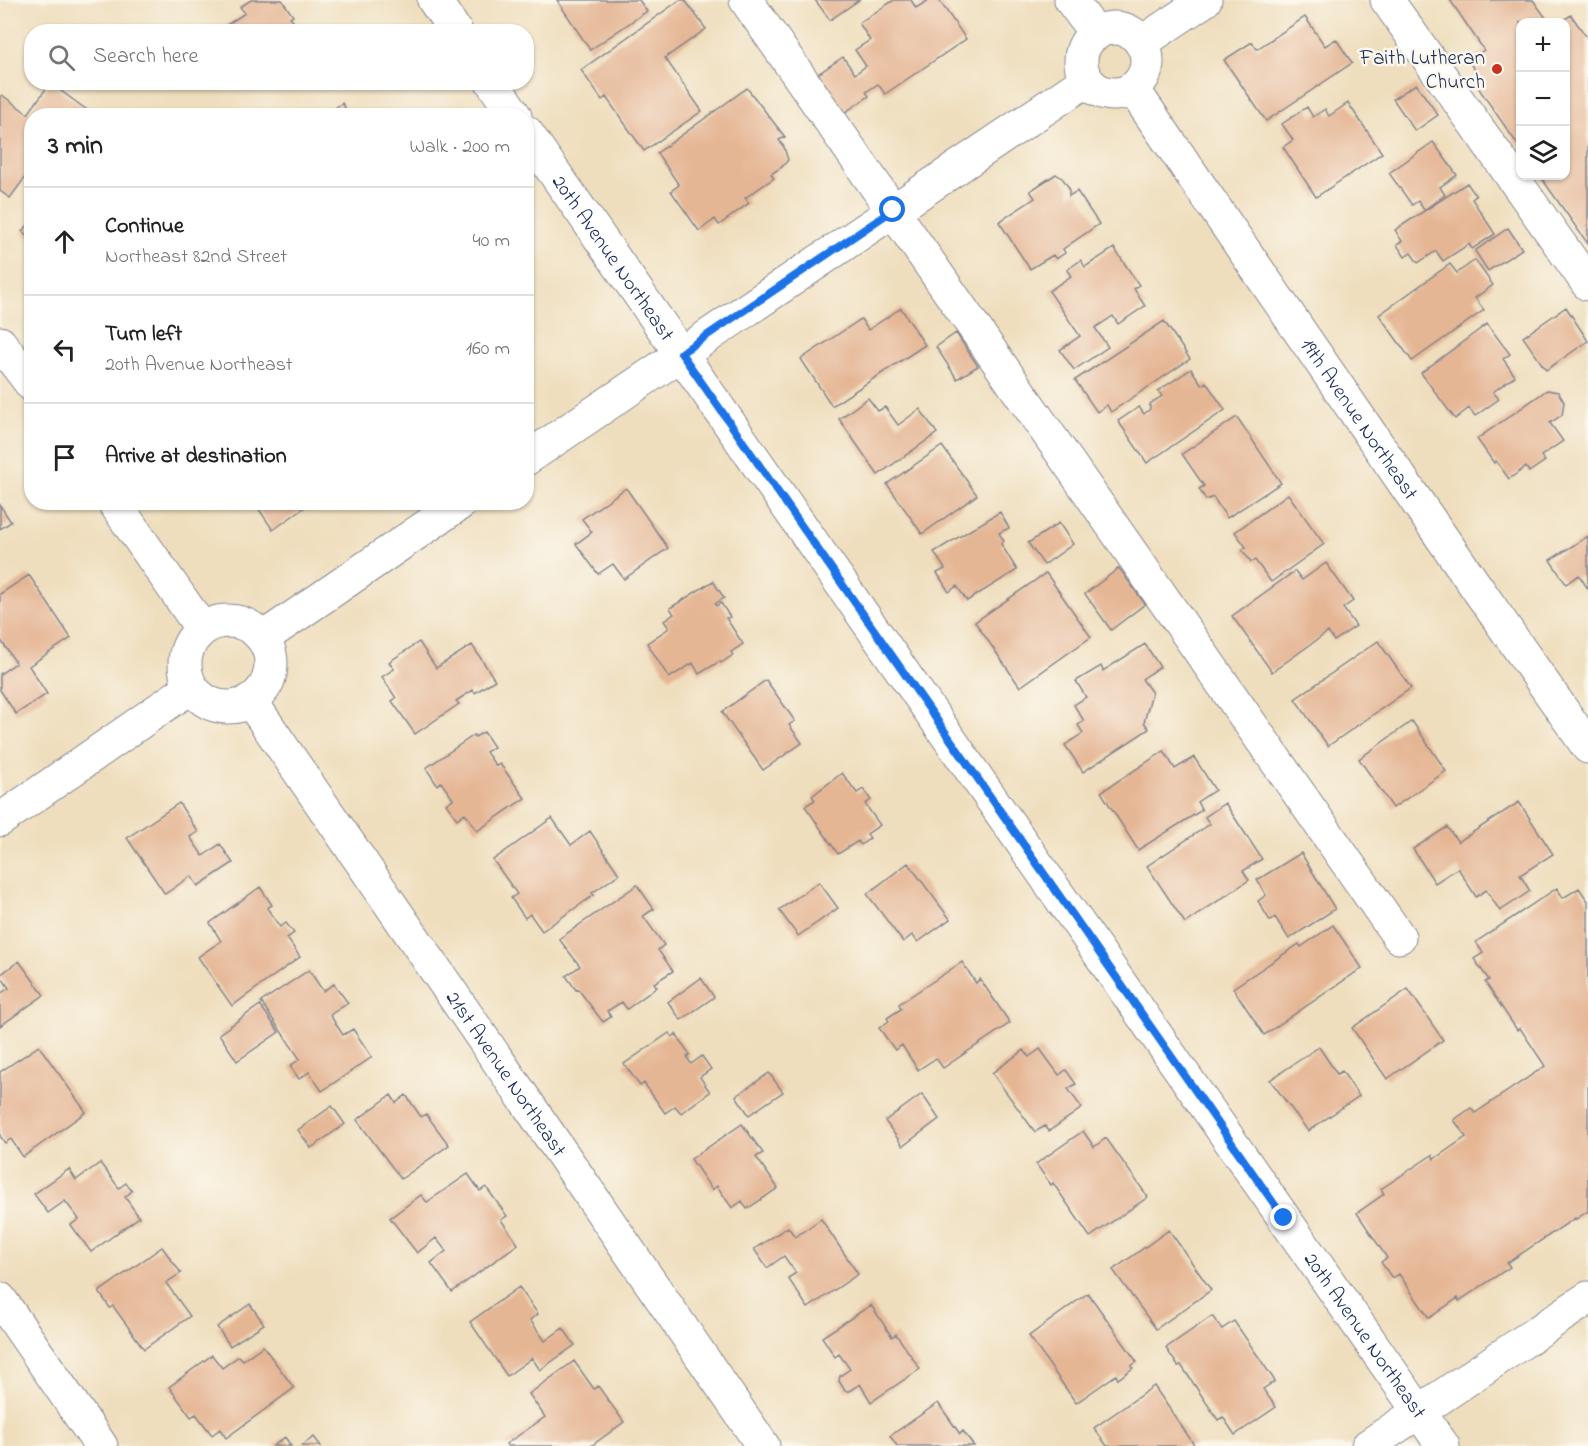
<!DOCTYPE html>
<meta charset="utf-8">
<style>
body{margin:0;font-family:"Indie Flower",sans-serif;background:#f2f2f2;color:#222}
.controls{position:absolute;right:18px;top:18px;display:grid;overflow:hidden;border-radius:12px;box-shadow:0 2px 4px #0004}
.controls button{width:54px;height:54px;display:grid;place-items:center;padding:0;border:0;border-bottom:2px solid #e0e0e0;background:#fff;color:#222;font:30px sans-serif}
.stop{position:absolute;width:18px;height:18px;margin:-14px;border:4px solid #1a73e8;border-radius:50%;background:#fff}
.stop.end{background:#1a73e8;border-color:#fff;box-shadow:0 2px 6px #0008}
.list{margin:0;padding:0;list-style:none}
h2{display:flex;justify-content:space-between;align-items:center;height:78px;margin:0;padding:0 24px;font-size:26px}
h2 small{font-size:20px;font-weight:400;color:#767676}
.list li{display:grid;grid-template-columns:39px 1fr auto;gap:18px;align-items:center;box-sizing:border-box;height:108px;padding:0 24px;border-top:2px solid #e0e0e0}
.list b{display:block;font-size:22px;white-space:nowrap}
.list p{margin:0;font-size:20px;white-space:nowrap;color:#767676}
.list em{font-size:20px;font-style:normal;color:#767676}
.icon{flex:none;width:33px;height:33px;fill:none;stroke:currentColor;stroke-width:2;stroke-linecap:round;stroke-linejoin:round}
.map{position:relative;flex:none;width:1588px;height:1446px;overflow:hidden}
.search{position:absolute;background:#fff;box-shadow:0 2px 4px #0004;left:24px;top:24px;width:510px;height:66px;display:flex;align-items:center;gap:15px;box-sizing:border-box;padding:0 21px;border-radius:24px;color:#767676;font-size:22px}
.panel{position:absolute;background:#fff;box-shadow:0 2px 4px #0004;left:24px;top:108px;width:510px;height:402px;border-radius:24px}
.map>svg:first-child{display:block}
.building{fill:#e5b694}
.lines{fill:none;stroke-linecap:round;stroke-linejoin:round}
.minor-casing{stroke:#85868e;stroke-width:35}
.minor{stroke:#fff;stroke-width:33}
.route{stroke:#1a73e8;stroke-width:8}
.poi-dot{fill:#c8321e;stroke:#fbf7ec;stroke-width:2}
.labels{text-anchor:middle;stroke-width:5;stroke-linejoin:round;paint-order:stroke}
.poi-label{font-size:21px;fill:#1b2f5e;stroke:#fbf7ec;text-anchor:end}
.street-label{font-size:21px;fill:#1b2f5e;stroke:#fbf7ec}
</style>
<div class="map">
<svg width="1588" height="1446" viewBox="0 0 1588 1446">
<rect width="100%" height="100%" fill="#fbf7ec"/>
<filter id="ink" filterUnits="userSpaceOnUse"><feTurbulence type="fractalNoise" baseFrequency=".0167" numOctaves="2"/><feDisplacementMap in="SourceGraphic" scale="12" xChannelSelector="R" yChannelSelector="G"/><feConvolveMatrix kernelMatrix="1 2 1 2 8 2 1 2 1" color-interpolation-filters="sRGB"/></filter>
<filter id="wash" filterUnits="userSpaceOnUse"><feTurbulence type="fractalNoise" baseFrequency=".008" numOctaves="4" result="noise"/><feDisplacementMap in="SourceGraphic" scale="24" xChannelSelector="R" yChannelSelector="G"/><feGaussianBlur stdDeviation="1.35" result="paint"/><feColorMatrix in="noise" values="0 0 0 0 0 0 0 0 0 0 0 0 0 0 0 0 0 1.4 0 .05"/><feComposite in="paint" operator="in"/></filter>
<g filter="url(#wash)">
<rect width="100%" height="100%" fill="#efdebd"/>
<g id="blocks">
<!-- building -->
<path class="building" d="M251,0H282L293,16L290,17L298,28L294,32H229L225,26L245,13L240,7Z
M557,0H639L647,11L590,50Z
M680,0H685L706,29L665,58L702,111L644,151L606,97L602,100L581,70Z
M815,0H859L830,20Z
M894,0H911L916,8L929,0H939L966,39L885,94L878,84L866,92L869,96L844,113L818,74L843,57L855,74L866,66L855,50L870,40L859,23Z
M1450,0H1533L1549,22H1520V148L1475,83L1481,78L1468,61L1484,50Z
M1571,15L1588,39V244L1540,176H1566V22H1560Z
M1305,17L1325,46L1336,39L1352,63L1266,121L1224,60L1252,42L1257,49Z
M50,83L87,110L83,116H32V168L10,198L0,191V97L2,95L28,114Z
M1416,84L1438,115L1415,131L1393,99Z
M747,88L785,137L779,140L784,147L788,160L782,167L771,174L774,178L745,198L749,203L719,225L715,219L699,231L671,191L679,185L657,153Z
M342,103L350,116H324Z
M1348,103L1382,153L1316,197L1283,147L1293,140L1282,124L1307,107L1313,117L1325,109L1329,116Z
M1433,142L1457,175L1440,187L1445,195L1424,210L1418,201L1412,205L1389,173Z
M1056,174L1063,179L1069,188V196L1077,191L1099,224L1063,249L1065,253L1056,259L1053,255L1030,269L999,222L1035,198L1030,191Z
M1467,183L1476,196L1472,199L1495,234L1472,249L1469,244L1443,261L1436,251L1418,263L1411,253L1405,257L1397,245L1402,241L1395,230Z
M32,222V242L22,231Z
M1508,228L1522,249L1488,271L1475,251Z
M1114,248L1139,285L1134,289L1145,306L1118,324L1113,316L1095,328L1108,347L1074,370L1060,350L1080,336L1049,291L1071,276L1067,270L1081,260L1085,267Z
M1475,260L1493,285L1475,298L1484,310L1412,361L1379,315L1450,264L1457,273Z
M1566,307L1588,341L1546,370L1523,337Z
M901,308L925,345L832,406L801,359L861,319L868,330Z
M1164,321L1190,359L1111,412L1107,405L1097,412L1075,380Z
M1487,324L1510,354L1503,359L1515,376L1493,392L1499,399L1475,416L1469,408L1455,419L1421,373Z
M956,333L978,366L957,379L936,347Z
M1191,369L1202,385L1206,382L1225,410L1147,463L1118,421L1139,407L1144,414L1150,409V404L1162,396L1158,391Z
M1547,390L1558,392L1564,402L1562,415L1550,423L1563,441L1541,456L1545,461L1529,472L1526,467L1509,479L1496,461L1494,463L1477,439Z
M868,398L878,411L885,407L898,425L920,409L937,433L878,475L839,419Z
M1237,417L1281,483L1227,518L1213,497L1206,500L1199,489L1204,486L1182,454Z
M942,446L977,495L922,534L887,484Z
M626,488L668,548L624,579L613,564L598,574L576,544L592,532L582,519Z
M1288,494L1324,544L1271,582L1255,560L1251,562L1242,550L1246,547L1235,532Z
M254,502H312L273,530Z
M0,505L11,522L0,529Z
M1000,512L1009,528L999,533L1004,541L1001,544L1017,570L967,601L957,586L949,592L937,573L945,569L934,552Z
M1059,523L1073,544L1044,565L1028,543Z
M1588,536V589L1579,575L1566,584L1550,560Z
M1326,563L1353,601L1343,608L1356,626L1334,641L1328,632L1272,672L1232,616L1295,571L1302,580Z
M1119,568L1145,604L1111,630L1085,594Z
M1046,573L1091,637L1020,687L975,622Z
M29,575L71,638L29,666L47,694L16,714L0,690V674L16,663L0,639V594Z
M713,581L724,598L715,604L716,606L721,603L730,617L726,618L743,644L731,652L733,655L721,663L720,661L699,674L693,663L669,678L647,643L669,628L664,621L674,614L670,608Z
M1378,641L1411,688L1328,746L1295,699Z
M419,642L436,668L472,645L495,680L475,693L473,690L456,701L459,704L415,734L392,701L396,698L382,677L394,669L389,662Z
M1145,644L1160,667L1142,679L1152,693L1144,722L1149,729L1083,772L1065,745L1083,733L1078,725L1084,721L1074,705L1086,697L1076,681L1101,666L1103,671Z
M766,680L795,721L789,725L802,743L763,770L722,712Z
M1412,721L1446,771L1393,808L1359,759Z
M484,732L494,747L486,752L496,766L500,764L525,798L477,831L465,813L457,819L446,804L453,799L441,782L437,785L426,768L474,735L475,737Z
M1164,751L1175,769L1194,757L1215,790L1197,802L1202,810L1138,850L1101,792Z
M842,773L857,793L863,789L871,800L865,804L880,825L867,834L870,838L861,845L858,841L838,854L805,806L815,800L812,796Z
M1519,802L1553,854L1520,875L1530,891L1500,911L1486,890L1476,897L1458,868L1435,883L1413,849L1447,827L1458,842Z
M179,803L198,832L190,837L203,856L220,844L233,863L198,886L191,876L165,894L127,838Z
M1225,803L1262,859L1243,871L1249,880L1185,923L1147,866L1210,824L1205,817Z
M552,818L571,845L590,831L619,874L592,893L594,895L542,931L530,914L525,918L511,898L517,894L493,860Z
M1301,853L1335,909L1289,939L1275,917L1270,921L1258,901L1266,895L1257,880Z
M908,863L950,919L918,942L912,935L903,942L867,894Z
M819,882L838,908L798,936L779,910Z
M637,885L654,909L643,916L664,945L658,950L673,971L654,983L657,987L627,1009L622,1002L607,1011L611,1017L603,1022L578,989L576,990L566,976L580,966L559,939Z
M260,887L272,905L267,908L280,927L286,923L294,933L287,938L300,957L232,1006L198,957L221,941L210,923Z
M1557,888L1563,898L1579,888L1588,901V1211L1576,1219L1575,1218L1507,1263L1510,1267L1459,1301L1458,1298L1429,1318L1399,1274L1392,1278L1381,1262L1387,1258L1357,1213L1384,1194L1381,1189L1432,1155L1434,1159L1466,1137L1454,1120L1471,1108L1475,1113L1545,1066L1520,1028L1517,1030L1485,982L1489,980L1474,959L1483,953L1476,942Z
M1333,925L1362,968L1264,1035L1233,988L1299,944L1301,947Z
M19,961L44,995L0,1026V994L9,988L0,975Z
M962,962L976,983L980,979L1010,1023L943,1068L936,1058L918,1070L902,1045L895,1050L879,1028L889,1021L887,1018L901,1009L899,1004Z
M309,970L323,991L334,984L348,1003L330,1015L343,1035L353,1029L372,1057L322,1091L309,1072L299,1079L290,1066L300,1059L261,1002Z
M701,978L714,997L681,1020L668,1002Z
M1408,989L1443,1040L1387,1079L1352,1028Z
M260,1005L279,1032L237,1061L219,1034Z
M669,1033L672,1037L676,1034L690,1055L687,1057L691,1064L702,1056L711,1069L700,1077L710,1092L681,1113L675,1106L665,1113L644,1083L640,1086L624,1064Z
M39,1046L86,1112L23,1157L11,1139L5,1143L0,1136V1072Z
M1319,1047L1337,1074L1342,1071L1359,1096L1308,1131L1270,1080Z
M1040,1049L1059,1075L1066,1070L1076,1084L1068,1089L1082,1108L1049,1131L1045,1126L1035,1132L992,1073L1024,1050L1029,1057Z
M769,1073L783,1092L749,1115L736,1096Z
M922,1094L939,1119L903,1146L885,1121Z
M391,1095L396,1103L406,1095L421,1117L426,1114L449,1145L401,1179L357,1120Z
M332,1106L345,1124L311,1148L298,1130Z
M742,1124L763,1153L756,1157L778,1188L747,1209L742,1201L732,1208L717,1186L712,1190L691,1159Z
M1083,1131L1094,1147L1106,1138L1148,1197L1090,1237L1053,1183L1051,1185L1036,1164Z
M100,1163L119,1188L126,1183L132,1191L125,1197L139,1217L91,1252L71,1225L79,1219L65,1201L48,1213L34,1194L69,1169L76,1180Z
M468,1174L480,1191L486,1187L507,1216L501,1220L518,1244L452,1292L431,1263L446,1251L436,1238L417,1253L390,1218L421,1195L427,1202Z
M821,1219L858,1274L808,1308L788,1278L796,1273L784,1256L767,1268L754,1249L788,1227L795,1237Z
M1169,1230L1211,1290L1156,1329L1113,1270Z
M162,1247L181,1273L166,1283L190,1316L144,1349L113,1306L110,1308L99,1292Z
M519,1287L538,1314L530,1320L545,1341L563,1328L575,1345L540,1370L532,1358L507,1376L470,1322Z
M1088,1293L1137,1362L1131,1366L1133,1368L1118,1379L1116,1375L1076,1403L1029,1336Z
M250,1304L264,1324L230,1346L217,1327Z
M871,1305L892,1337L896,1334L920,1369L871,1402L860,1384L849,1391H845L839,1381L840,1376L850,1369L839,1354L835,1357L822,1337Z
M1212,1316L1222,1329L1234,1321L1275,1381L1263,1389L1276,1407L1235,1435L1223,1417L1218,1420L1181,1365L1178,1366L1166,1348Z
M263,1346L294,1388L226,1438L220,1429L212,1435L196,1414L191,1417L169,1387L212,1355L222,1368L239,1356L243,1360Z
M574,1361L594,1389L598,1386L624,1422L591,1446H508L506,1444L545,1417L529,1394Z
M1154,1386L1195,1446H1107L1094,1428Z
M938,1403L960,1434L963,1431L974,1446H897L890,1436Z
M285,1437L291,1446H273Z
M314,1437L321,1446H301Z"/>
</g>
</g>
<g filter="url(#ink)">
<use href="#blocks" fill-opacity="0" stroke="#85868e" stroke-width="1.5"/>
<g class="lines">
<!-- minor casing -->
<g class="minor-casing">
<g id="minor">
<path d="M434,0L456,32"/>
<path d="M746,0L1399,937"/>
<path d="M1071,0L1096,34"/>
<path d="M1387,0L1588,284"/>
<circle cx="1114" cy="61" r="33"/>
<path d="M1141,43L1205,0"/>
<path d="M492,82L515,116"/>
<path id="s1" d="M1133,89L1424,512L1588,747"/>
<path id="s2" d="M526,132L1443,1446"/>
<path d="M0,343L32,385"/>
<path d="M526,459L1087,80"/>
<path d="M114,502L202,629"/>
<circle cx="228" cy="664" r="43"/>
<path d="M263,638L462,502"/>
<path id="s3" d="M250,700L763,1446"/>
<path d="M0,820L191,687"/>
<path d="M0,1299L101,1446"/>
<path d="M1368,1446L1588,1298"/>
</g>
</g>
<!-- minor -->
<use href="#minor" class="minor"/>
</g>
</g>
<g class="lines" filter="url(#ink)">
<!-- route -->
<path class="route" d="M893,210L681,353L1284,1218"/>
</g>
<!-- markers -->
<circle class="poi-dot" cx="1497" cy="69" r="6"/>
<g class="labels">
<!-- poi labels -->
<g class="poi-label">
<text x="1485" y="64">Faith Lutheran<tspan x="1485" dy="24">Church</tspan></text>
</g>
<!-- street labels -->
<g class="street-label">
<text dy="7" stroke="none"><textPath href="#s2" startOffset="153">20th Avenue Northeast</textPath></text>
<text dy="7" stroke="none"><textPath href="#s1" startOffset="400">19th Avenue Northeast</textPath></text>
<text dy="7" stroke="none"><textPath href="#s3" startOffset="453">21st Avenue Northeast</textPath></text>
<text dy="7" stroke="none"><textPath href="#s2" startOffset="1467">20th Avenue Northeast</textPath></text>
</g>
</g>
</svg>
<div class="controls">
<button>+</button>
<button>−</button>
<button><svg class="icon" aria-label="layers" viewBox="0 0 24 24"><path d="M12 4l9 5-9 5-9-5zM3 14l9 5 9-5"/></svg></button>
</div>
<div class="stop" style="left:893px;top:210px"></div>
<div class="stop end" style="left:1284px;top:1218px"></div>
<div class="search"><svg class="icon" aria-label="search" viewBox="0 0 24 24"><circle cx="10" cy="10" r="6"/><path d="M15 15l6 6"/></svg>Search here</div>
<section class="panel">
<h2>3 min<small>Walk · 200 m</small></h2>
<ul class="list">
<li><svg class="icon" aria-label="ahead" viewBox="0 0 24 24"><path d="M12 20V5M6 11l6-6 6 6"/></svg><div><b>Continue</b><p>Northeast 82nd Street</p></div><em>40 m</em></li>
<li><svg class="icon" aria-label="left" viewBox="0 0 24 24"><path d="M17 20v-9H6M10 6l-5 5 5 5"/></svg><div><b>Turn left</b><p>20th Avenue Northeast</p></div><em>160 m</em></li>
<li><svg class="icon" aria-label="arrive" viewBox="0 0 24 24"><path d="M6 21V4h12l-3 4 3 4H6"/></svg><div><b>Arrive at destination</b></div></li>
</ul>
</section>
</div>
